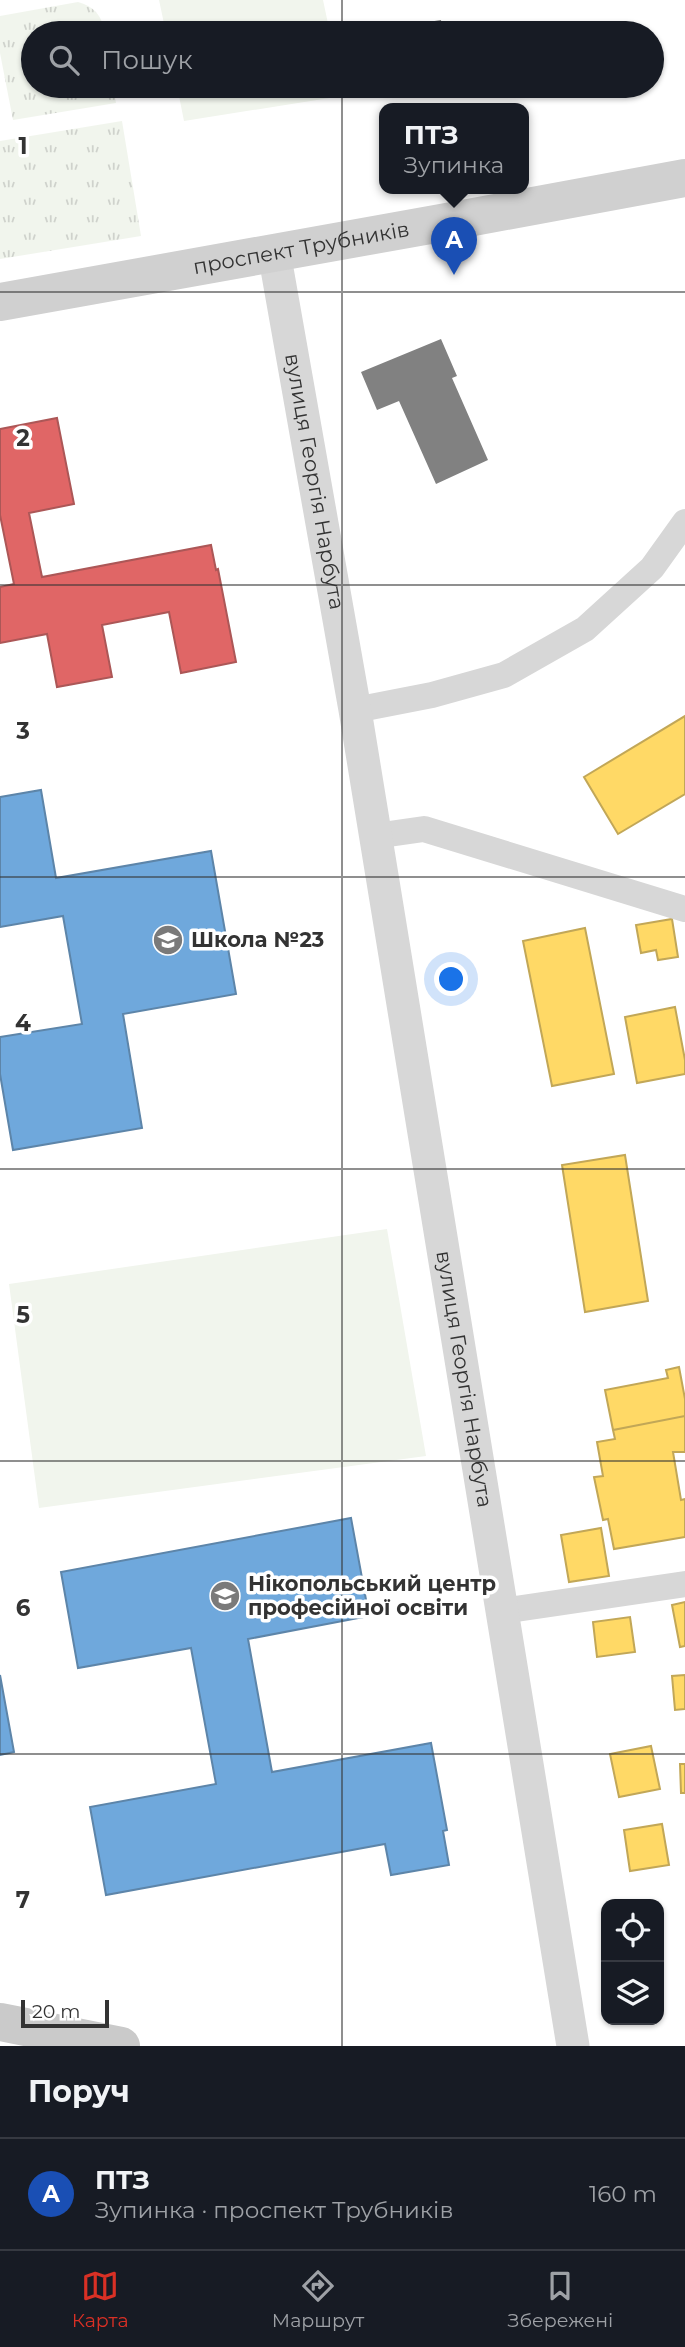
<!DOCTYPE html>
<html lang="uk">
<meta charset="utf-8">
<style>
body{margin:0;font-family:Montserrat,sans-serif;background:#20242c;color:#f1f3f6}
.controls{position:absolute;right:21px;bottom:21px;display:grid;overflow:hidden;border-radius:14px;box-shadow:0 2px 5px #0004}
.controls button{width:63px;height:63px;display:grid;place-items:center;padding:0;border:0;border-bottom:2px solid #363941;background:#171b24;color:#f1f3f6;font:35px sans-serif}
.scale{position:absolute;left:21px;bottom:18px;width:88px;box-sizing:border-box;padding-left:7px;border:4px solid #333;border-top:0;font-size:19px;line-height:24px;white-space:nowrap;color:#333;-webkit-text-stroke:5px #fff;paint-order:stroke}
.you{position:absolute;left:452px;top:980px;width:24px;height:24px;margin:-18px;border:5px solid #fff;border-radius:50%;background:#1a73e8;box-shadow:0 0 0 10px #1a73e833}
.badge{display:grid;place-items:center;width:46px;height:46px;border-radius:50%;background:#d93025;color:#fff;font-size:23px;font-weight:700}
.pin{position:absolute;translate:-50% -58px;filter:drop-shadow(0 2px 4px #0008)}
.pin::after{content:'';position:absolute;top:37px;width:24px;height:21px;background:inherit;clip-path:polygon(0 0,100% 0,50% 100%)}
.popup{position:absolute;left:379px;top:103px;width:150px;height:91px;box-sizing:border-box;display:grid;place-content:center;border-radius:14px;background:#171b24;filter:drop-shadow(0 2px 5px #0005);font-size:23px;white-space:nowrap;color:#9ea1a6}
.popup b{font-size:26px;color:#f1f3f6}
.popup::after{content:'';position:absolute;left:50%;top:100%;margin-left:-14px;border:14px solid transparent;border-top-color:#171b24}
.list{margin:0;padding:0;list-style:none}
h2{display:flex;justify-content:space-between;align-items:center;height:91px;margin:0;padding:0 28px;font-size:30px}
h2 small{font-size:23px;font-weight:400;color:#9ea1a6}
.list li{display:grid;grid-template-columns:46px 1fr auto;gap:21px;align-items:center;box-sizing:border-box;height:112px;padding:0 28px;border-top:2px solid #363941}
.list b{display:block;font-size:26px;white-space:nowrap}
.list p{margin:0;font-size:23px;white-space:nowrap;color:#9ea1a6}
.list em{font-size:23px;font-style:normal;color:#9ea1a6}
.icon{flex:none;width:38px;height:38px;fill:none;stroke:currentColor;stroke-width:2;stroke-linecap:round;stroke-linejoin:round}
.map{position:relative;flex:none;width:685px;height:2046px;overflow:hidden}
.search{position:absolute;background:#171b24;box-shadow:0 2px 5px #0004;left:21px;right:21px;top:21px;height:77px;display:flex;align-items:center;gap:18px;box-sizing:border-box;padding:0 24px;border-radius:38px;color:#9ea1a6;font-size:26px}
.sheet{height:203px;background:#171b24}
nav{display:flex;justify-content:space-around;align-items:center;box-sizing:border-box;height:98px;border-top:2px solid #363941;background:#171b24;font-size:19px;color:#9ea1a6}
nav a{display:grid;justify-items:center;gap:4px}
nav .on{color:#d93025}
.map>svg:first-child{display:block}
.grass{fill:url(#grass-tufts)}
.park{fill:#f1f5ed}
.homes{fill:#ffd966;stroke:#c2a757;stroke-width:2}
.shops{fill:#e06666;stroke:#ac5757;stroke-width:2}
.schools{fill:#6fa8dc;stroke:#5d85a9;stroke-width:2}
.building{fill:#818181}
.lines{fill:none;stroke-linecap:round;stroke-linejoin:round}
.minor{stroke:#d7d7d7;stroke-width:26}
.tertiary{stroke:#d7d7d7;stroke-width:33}
.secondary{stroke:#d0d0d0;stroke-width:38}
.primary{stroke:#cacaca;stroke-width:38}
.grid{fill:none;stroke:#333;stroke-width:2;stroke-opacity:0.55}
.labels{text-anchor:middle;stroke-width:7;stroke-linejoin:round;paint-order:stroke}
.street-label{font-size:21px;fill:#333;stroke:#fff}
.poi-label{font-size:21px;font-weight:bold;fill:#333;stroke:#fff;text-anchor:start}
.grid-label{font-size:23px;text-anchor:middle;font-weight:bold;fill:#333;stroke:#fff;stroke-width:7;stroke-linejoin:round;paint-order:stroke}
</style>
<div class="map">
<svg width="685" height="2046" viewBox="0 0 685 2046">
<defs>
<pattern id="grass-tufts" width="24" height="20" patternUnits="userSpaceOnUse" patternTransform="scale(1.75)"><rect width="24" height="20" fill="#f1f5ed"/><path d="M3 7l-1-3M5 7V3M7 7l1-3M15 17l-1-3M17 17v-4M19 17l1-3" fill="none" stroke="#cfd2cc"/></pattern>
</defs>
<rect width="100%" height="100%" fill="#fff"/>
<!-- grass -->
<path class="grass" d="M78,2C95,7 102,16 105,33H33V86H113L116,103L13,120L0,53V16Z
M122,121L141,236L0,259V141Z"/>
<!-- park -->
<path class="park" d="M159,0H323L330,33H166Z
M177,86H340L342,96L184,121Z
M387,1229L426,1456L39,1508L9,1284Z"/>
<!-- homes -->
<path class="homes" d="M685,716V794L618,834L584,777Z
M672,919L678,957L658,960L656,950L641,953L636,925Z
M585,928L614,1074L552,1086L523,941Z
M675,1007L685,1060V1074L637,1083L625,1017Z
M625,1155L648,1301L585,1312L562,1165Z
M679,1367L685,1399V1416L613,1430L605,1390L668,1378L666,1370Z
M685,1416V1452H673L681,1500L685,1499V1537L614,1549L608,1519L603,1520L594,1477L603,1476L597,1442L615,1439L613,1430Z
M601,1528L609,1576L569,1582L561,1535Z
M685,1602V1646L680,1647L672,1605Z
M630,1617L635,1652L597,1657L593,1622Z
M685,1675V1709L675,1710L672,1676Z
M651,1746L660,1789L619,1797L610,1754Z
M680,1764H685V1793H681Z
M662,1824L669,1865L630,1871L624,1830Z"/>
<!-- shops -->
<path class="shops" d="M57,418L74,504L29,513L42,577L211,545L216,570L218,569L236,662L181,673L169,612L102,625L112,677L57,687L47,634L0,643V587L14,584L0,515V429Z"/>
<!-- schools -->
<path class="schools" d="M41,790L56,878L211,851L236,994L123,1014L142,1128L13,1150L0,1074V1037L82,1024L63,916L0,927V797Z
M351,1518L369,1616L248,1639L272,1772L431,1743L447,1830L443,1831L449,1865L391,1875L385,1844L106,1895L90,1807L216,1784L191,1648L78,1668L61,1572Z
M0,1675L14,1752L0,1755Z"/>
<!-- building -->
<path class="building" d="M441,20L443,33H417L415,24Z
M425,86H452L453,92L427,97Z
M441,339L457,376L452,378L488,460L436,484L399,401L377,410L361,372Z"/>
<g class="lines">
<!-- minor -->
<path class="minor" d="M355,710L432,695L504,675L585,629L652,568L685,522
M375,836L424,829L685,909
M502,1611L685,1584"/>
<!-- tertiary -->
<path class="tertiary" id="s1" d="M274,252L355,710L573,2046"/>
<!-- secondary -->
<path class="secondary" id="s2" d="M0,302C228,261 457,221 685,178"/>
<!-- primary -->
<path class="primary" d="M0,2022L121,2046"/>
</g>
<!-- grid -->
<path class="grid" d="M342,0V33M342,86V2046M0,292H685M0,585H685M0,877H685M0,1169H685M0,1461H685M0,1754H685"/>
<!-- icons -->
<defs>
<g id="school-disc" transform="scale(1.575)"><circle r="9.5" fill="#7a7a7a" stroke="#fff"/><path d="M0-5L7-2L0 1L-7-2ZM-4 1L0 2.5L4 1V4Q0 6-4 4Z" fill="#fff"/></g>
<g id="university-disc" transform="scale(1.575)"><circle r="9.5" fill="#7a7a7a" stroke="#fff"/><path d="M0-5L7-2L0 1L-7-2ZM-4 1L0 2.5L4 1V4Q0 6-4 4Z" fill="#fff"/></g>
</defs>
<g fill-rule="evenodd">
<use href="#school-disc" x="168" y="940"/>
<use href="#university-disc" x="225" y="1596"/>
</g>
<g class="labels">
<!-- street labels -->
<g class="street-label">
<text dy="7" stroke="none"><textPath href="#s2" startOffset="306">проспект Трубників</textPath></text>
<text dy="7" stroke="none"><textPath href="#s1" startOffset="233">вулиця Георгія Нарбута</textPath></text>
<text dy="7" stroke="none"><textPath href="#s1" startOffset="1143">вулиця Георгія Нарбута</textPath></text>
</g>
<!-- poi labels -->
<g class="poi-label">
<text x="191" y="947">Школа №23</text>
<text x="248" y="1591">Нікопольський центр<tspan x="248" dy="24">професійної освіти</tspan></text>
</g>
</g>
<g class="grid-label">
<text x="23" y="154">1</text>
<text x="23" y="446">2</text>
<text x="23" y="739">3</text>
<text x="23" y="1031">4</text>
<text x="23" y="1323">5</text>
<text x="23" y="1616">6</text>
<text x="23" y="1908">7</text>
</g>
</svg>
<div class="controls">
<button><svg class="icon" aria-label="locate" viewBox="0 0 24 24"><circle cx="12" cy="12" r="6"/><path d="M12 2v4M12 18v4M2 12h4M18 12h4"/></svg></button>
<button><svg class="icon" aria-label="layers" viewBox="0 0 24 24"><path d="M12 4l9 5-9 5-9-5zM3 14l9 5 9-5"/></svg></button>
</div>
<div class="scale">20 m</div>
<div class="you"></div>
<div class="pin badge" style="left:454px;top:275px;background:#1a4fb4">A</div>
<div class="popup"><b>ПТЗ</b>Зупинка</div>
<div class="search"><svg class="icon" aria-label="search" viewBox="0 0 24 24"><circle cx="10" cy="10" r="6"/><path d="M15 15l6 6"/></svg>Пошук</div>
</div>
<section class="sheet">
<h2>Поруч<small></small></h2>
<ul class="list">
<li><span class="badge" style="background:#1a4fb4">A</span><div><b>ПТЗ</b><p>Зупинка · проспект Трубників</p></div><em>160 m</em></li>
</ul>
</section>
<nav>
<a class="on"><svg class="icon" aria-label="map" viewBox="0 0 24 24"><path d="M3 6l6-2 6 2 6-2v14l-6 2-6-2-6 2zM9 4v14M15 6v14"/></svg>Карта</a>
<a><svg class="icon" aria-label="directions" viewBox="0 0 24 24"><path d="M12 3l9 9-9 9-9-9zM9 14v-3h6M13 9l2 2-2 2"/></svg>Маршрут</a>
<a><svg class="icon" aria-label="saved" viewBox="0 0 24 24"><path d="M7 4h10v16l-5-4-5 4z"/></svg>Збережені</a>
</nav>
